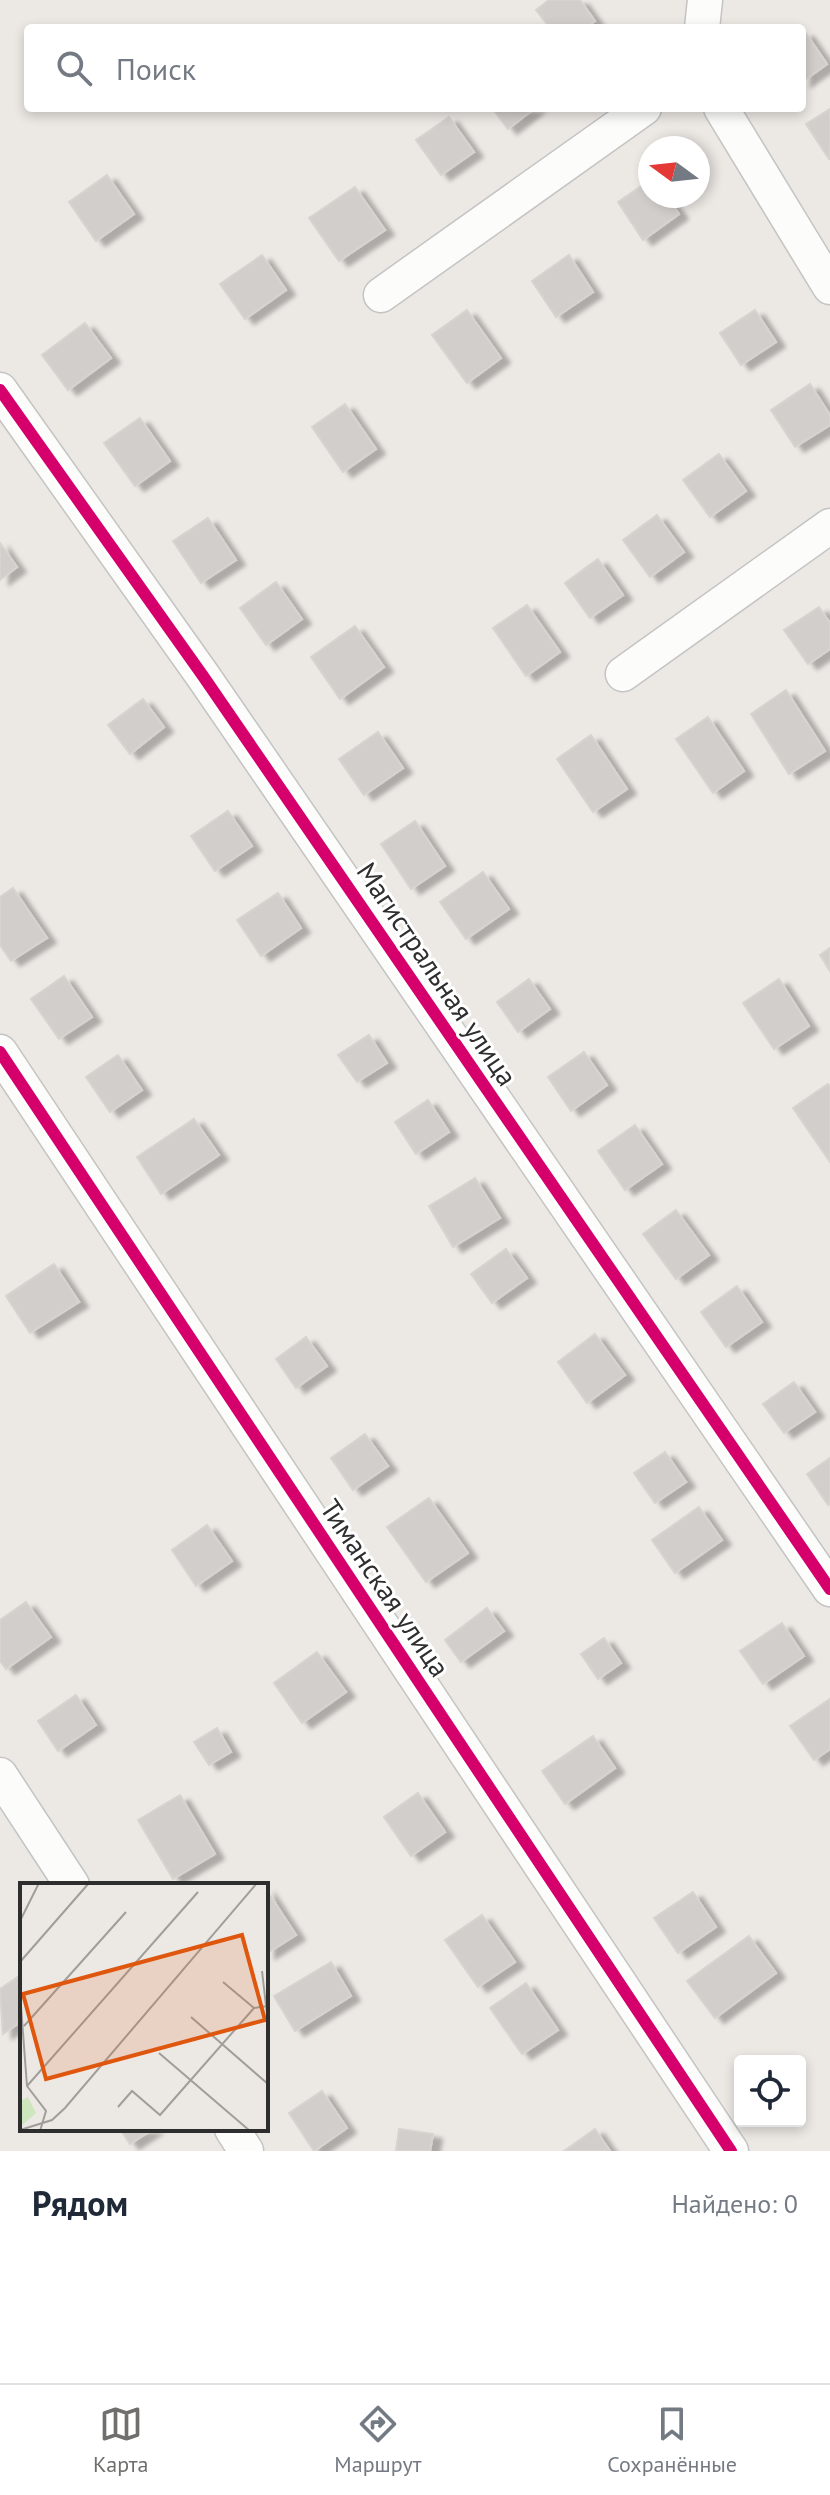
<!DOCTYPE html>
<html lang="ru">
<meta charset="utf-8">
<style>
body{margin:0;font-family:"PT Sans",sans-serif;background:#f6f6f7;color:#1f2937}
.controls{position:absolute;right:24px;bottom:24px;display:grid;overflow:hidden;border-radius:8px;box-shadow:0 4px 12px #0003}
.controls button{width:72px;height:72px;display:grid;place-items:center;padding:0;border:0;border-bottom:2px solid #e0e1e3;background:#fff;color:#1f2937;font:40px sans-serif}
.compass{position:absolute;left:638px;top:136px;width:72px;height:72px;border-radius:50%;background:#fff;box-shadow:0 4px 12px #0003;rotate:285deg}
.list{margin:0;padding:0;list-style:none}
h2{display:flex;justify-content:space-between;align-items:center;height:104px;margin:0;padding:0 32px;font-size:34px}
h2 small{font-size:26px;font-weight:400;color:#747a83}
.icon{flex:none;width:44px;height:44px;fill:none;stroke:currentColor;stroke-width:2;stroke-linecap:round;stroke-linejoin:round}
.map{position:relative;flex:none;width:830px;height:2151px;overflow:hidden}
.search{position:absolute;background:#fff;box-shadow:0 4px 12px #0003;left:24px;right:24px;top:24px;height:88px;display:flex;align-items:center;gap:20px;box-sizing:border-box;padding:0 28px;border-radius:8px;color:#747a83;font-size:30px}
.sheet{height:232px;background:#fff}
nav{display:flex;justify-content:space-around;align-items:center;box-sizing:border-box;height:112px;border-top:2px solid #e0e1e3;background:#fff;font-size:22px;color:#747a83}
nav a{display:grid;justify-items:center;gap:4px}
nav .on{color:#706f6e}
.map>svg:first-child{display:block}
.building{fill:#d1cecb;stroke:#d7d4d0;stroke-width:2;filter:url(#shadow)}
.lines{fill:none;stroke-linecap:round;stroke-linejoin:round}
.street-casing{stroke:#c5c4c5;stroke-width:37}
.street{stroke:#fcfcfb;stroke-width:34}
.cycleway-casing{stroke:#fff;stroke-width:17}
.cycleway{stroke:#d6006c;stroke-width:12}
.labels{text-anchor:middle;stroke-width:6;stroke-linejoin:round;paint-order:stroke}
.street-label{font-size:28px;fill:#2e2e2e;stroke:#fff}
.inset-road{fill:none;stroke:#a09e9b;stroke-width:2}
.view{fill:#df570e;fill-opacity:0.15;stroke:#df570e;stroke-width:4}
.inset-edge{fill:none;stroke:#2e2e2e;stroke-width:4}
</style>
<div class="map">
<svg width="830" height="2151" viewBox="0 0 830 2151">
<defs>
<filter id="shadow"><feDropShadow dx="9" dy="5" stdDeviation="2" flood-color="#0004"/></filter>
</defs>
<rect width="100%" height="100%" fill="#ece8e4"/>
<!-- building -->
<path class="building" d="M549,0H580L595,21L585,28H550L536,10Z
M805,32L827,64L802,82V33Z
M492,108H535L508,129Z
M830,109V159H829L806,124Z
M449,117L474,152L441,175L416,140Z
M107,175L134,214L96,241L69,202Z
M650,180V196H666L679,214L643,240L618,202Z
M355,187L385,230L339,261L309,218Z
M262,255L286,290L245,319L220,284Z
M569,255L593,292L556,317L532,281Z
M467,310L501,358L467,383L432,335Z
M755,310L776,342L741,365L720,333Z
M85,323L111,358L68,390L42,355Z
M810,384L830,415V425L795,447L771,410Z
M345,404L376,449L343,472L312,427Z
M140,418L170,461L135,486L104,443Z
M719,454L746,491L710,517L683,480Z
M657,515L684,552L650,577L623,540Z
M208,518L236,560L201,583L173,541Z
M0,543L17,567L0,580Z
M598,559L623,595L590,618L565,583Z
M276,582L302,619L266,645L240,608Z
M527,605L560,652L526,676L493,628Z
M819,607L830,623V649L808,664L784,630Z
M355,626L384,667L340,699L311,657Z
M786,690L825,751L789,774L751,714Z
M143,699L164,727L130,754L108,725Z
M708,717L744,771L713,793L676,739Z
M378,732L403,768L364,795L339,759Z
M591,735L627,789L593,812L557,759Z
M228,811L252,846L215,871L191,836Z
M415,821L445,866L411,889L381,844Z
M483,872L509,909L466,939L440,902Z
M13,888L47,938L11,961L0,945V897Z
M278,893L301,928L261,956L237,920Z
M830,948V971L820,955Z
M64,976L92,1017L59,1039L31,999Z
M529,979L550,1009L518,1032L497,1002Z
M779,979L809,1026L774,1049L743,1003Z
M369,1035L387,1063L357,1082L338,1055Z
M584,1052L607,1085L571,1111L548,1077Z
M118,1055L142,1090L110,1112L86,1077Z
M828,1084L830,1087V1162L793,1108Z
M428,1100L449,1132L416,1154L395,1122Z
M194,1119L219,1155L161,1194L137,1157Z
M635,1125L662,1164L625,1190L598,1151Z
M475,1178L500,1218L453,1247L429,1206Z
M676,1210L709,1255L676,1279L643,1234Z
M506,1249L527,1278L492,1303L471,1274Z
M54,1264L79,1302L30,1333L6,1296Z
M737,1286L762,1322L726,1347L701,1312Z
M595,1334L625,1375L587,1403L558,1362Z
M306,1337L327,1366L296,1388L276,1359Z
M794,1382L815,1412L784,1433L763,1404Z
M365,1434L388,1466L353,1490L331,1458Z
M665,1452L686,1482L655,1503L634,1473Z
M830,1458V1504L828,1505L807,1474Z
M429,1498L468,1553L426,1582L387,1527Z
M699,1507L722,1540L675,1573L652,1540Z
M207,1525L232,1561L196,1586L172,1550Z
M26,1602L51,1637L6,1669L0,1661V1620Z
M487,1608L504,1631L461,1662L445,1640Z
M782,1623L804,1656L763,1684L740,1651Z
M604,1638L621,1663L598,1679L581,1654Z
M317,1652L346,1692L302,1723L274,1683Z
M76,1695L96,1725L58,1751L38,1721Z
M830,1699V1749L814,1760L790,1726Z
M217,1728L231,1752L209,1765L194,1742Z
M593,1736L615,1768L565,1804L542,1771Z
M418,1793L445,1832L411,1856L384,1817Z
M180,1795L215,1854L173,1879L138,1820Z
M266,1889L296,1935L266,1954Z
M693,1892L716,1927L678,1953L654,1918Z
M482,1915L515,1962L478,1987L445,1940Z
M749,1936L776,1973L715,2018L687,1981Z
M331,1962L351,1996L295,2031L274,1996Z
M22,1974V2021L3,2034L0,1989Z
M526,1983L558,2030L522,2054L490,2008Z
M322,2091L347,2128L314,2151L289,2113Z
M120,2129H153L130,2144Z
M399,2129L433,2134L430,2151H396Z
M595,2129L610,2151H564Z"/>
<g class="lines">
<!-- street casing -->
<g class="street-casing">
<path id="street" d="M702,28L705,0
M721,108L830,287
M381,295L644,108
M0,390L203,676L830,1589
M623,674L830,526
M0,1052L731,2151
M0,1775L72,1885
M232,2129L246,2151"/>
</g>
<!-- street -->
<use href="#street" class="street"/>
<!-- cycleway casing -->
<g class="cycleway-casing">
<path id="cycleway" d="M0,390L203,676L830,1589
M0,1052L731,2151"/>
</g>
<!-- cycleway -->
<use href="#cycleway" class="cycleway"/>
</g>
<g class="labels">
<!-- street labels -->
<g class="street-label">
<text transform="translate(437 974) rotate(56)" y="10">Магистральная улица</text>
<text transform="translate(385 1588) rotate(56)" y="10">Тиманская улица</text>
</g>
</g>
<!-- overview -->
<g transform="translate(20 1883)">
<rect width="248" height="248" fill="#ece8e4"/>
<path d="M8,214L16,230L0,244V218Z" fill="#cee6be"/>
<path class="inset-road" d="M0,38L19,0M0,79L69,0M242,88L248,140M203,99L234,125M0,110L7,203L26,228L20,248M171,134L248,201M4,143L106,29M139,170L230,248M7,203L178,9M98,224L112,208L140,232L234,125L247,123M0,247L32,237L45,225L237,0"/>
<path class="view" d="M222,52L245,137L26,196L3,111Z"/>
<rect width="248" height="248" class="inset-edge"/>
</g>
</svg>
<div class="controls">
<button><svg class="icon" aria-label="locate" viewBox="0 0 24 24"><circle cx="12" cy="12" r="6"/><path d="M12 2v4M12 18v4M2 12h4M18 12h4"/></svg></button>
</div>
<svg class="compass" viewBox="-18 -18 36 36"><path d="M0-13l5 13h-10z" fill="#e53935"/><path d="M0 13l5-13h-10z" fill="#747a83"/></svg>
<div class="search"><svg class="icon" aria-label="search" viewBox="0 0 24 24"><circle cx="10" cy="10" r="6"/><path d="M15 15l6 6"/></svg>Поиск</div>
</div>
<section class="sheet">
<h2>Рядом<small>Найдено: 0</small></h2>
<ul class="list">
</ul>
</section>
<nav>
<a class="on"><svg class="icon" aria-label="map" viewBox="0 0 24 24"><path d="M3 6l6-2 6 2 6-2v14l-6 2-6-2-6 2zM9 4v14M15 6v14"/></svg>Карта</a>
<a><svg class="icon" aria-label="directions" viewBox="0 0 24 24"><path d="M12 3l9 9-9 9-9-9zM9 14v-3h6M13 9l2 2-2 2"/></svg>Маршрут</a>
<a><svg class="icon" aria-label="saved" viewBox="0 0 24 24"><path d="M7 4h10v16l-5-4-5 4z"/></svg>Сохранённые</a>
</nav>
